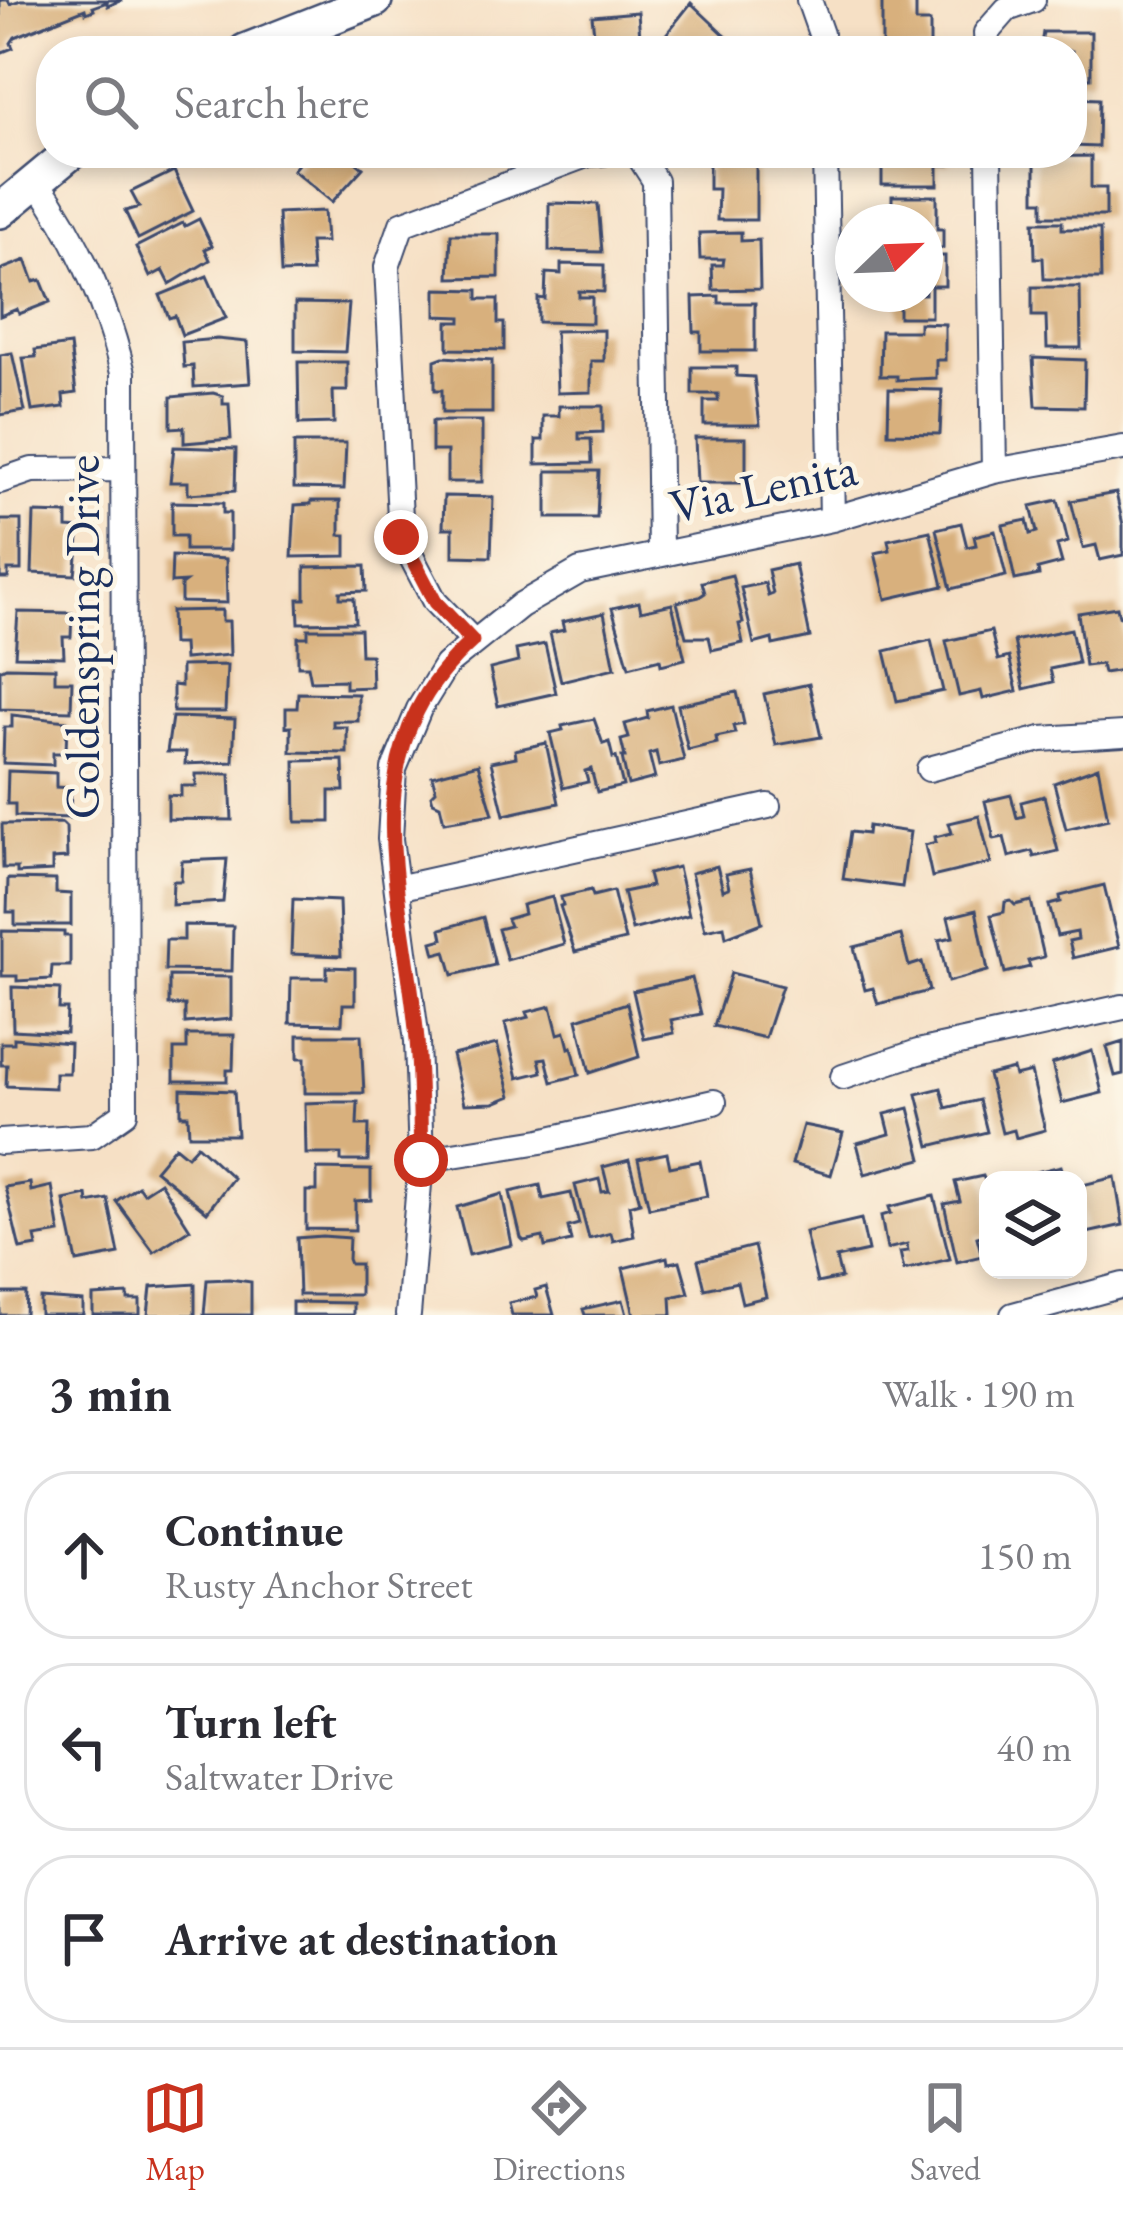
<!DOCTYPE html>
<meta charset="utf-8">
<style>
body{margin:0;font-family:"EB Garamond",serif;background:#f2f2f3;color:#2b2b33}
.controls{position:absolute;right:36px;bottom:36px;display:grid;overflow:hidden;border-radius:24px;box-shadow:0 6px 18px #0003}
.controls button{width:108px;height:108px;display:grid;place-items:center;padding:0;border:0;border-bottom:3px solid #e1e1e2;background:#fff;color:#2b2b33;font:60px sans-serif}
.compass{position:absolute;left:835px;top:204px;width:108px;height:108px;border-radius:50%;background:#fff;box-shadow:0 6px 18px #0003;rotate:67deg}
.stop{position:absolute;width:36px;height:36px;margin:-27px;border:9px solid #c8321e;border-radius:50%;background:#fff}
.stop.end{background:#c8321e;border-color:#fff;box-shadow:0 3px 12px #0008}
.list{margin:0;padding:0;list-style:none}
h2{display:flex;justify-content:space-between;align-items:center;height:156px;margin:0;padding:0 48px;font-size:51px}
h2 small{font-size:39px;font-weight:400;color:#7c7c81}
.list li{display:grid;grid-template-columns:78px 1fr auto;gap:36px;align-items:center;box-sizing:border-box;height:168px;margin:0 24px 24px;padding:0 24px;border:3px solid #e1e1e2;border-radius:48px}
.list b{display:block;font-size:45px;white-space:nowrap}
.list p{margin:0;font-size:39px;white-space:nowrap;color:#7c7c81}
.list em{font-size:39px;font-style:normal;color:#7c7c81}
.icon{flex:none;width:66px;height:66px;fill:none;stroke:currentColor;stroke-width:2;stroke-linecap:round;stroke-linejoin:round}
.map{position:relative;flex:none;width:1123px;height:1315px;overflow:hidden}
.search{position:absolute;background:#fff;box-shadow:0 6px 18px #0003;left:36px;right:36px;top:36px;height:132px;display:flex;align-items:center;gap:30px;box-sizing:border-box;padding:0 42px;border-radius:48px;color:#7c7c81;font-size:45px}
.sheet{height:732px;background:#fff}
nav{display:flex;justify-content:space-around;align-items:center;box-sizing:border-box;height:168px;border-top:3px solid #e1e1e2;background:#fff;font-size:33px;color:#7c7c81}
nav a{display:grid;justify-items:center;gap:6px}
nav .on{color:#c8321e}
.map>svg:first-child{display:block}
.building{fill:#d8b07d}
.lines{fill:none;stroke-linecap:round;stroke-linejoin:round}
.minor-casing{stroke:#3c4a6d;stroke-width:28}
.major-casing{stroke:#3c4a6d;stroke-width:38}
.minor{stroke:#fff;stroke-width:24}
.major{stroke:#fff;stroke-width:33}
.route{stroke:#c8321e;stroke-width:15}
.labels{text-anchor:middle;stroke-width:9;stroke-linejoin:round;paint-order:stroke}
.street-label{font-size:48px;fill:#1b2f5e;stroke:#fcf5e5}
</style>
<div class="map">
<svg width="1123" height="1315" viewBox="0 0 1123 1315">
<rect width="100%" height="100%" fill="#fcf5e5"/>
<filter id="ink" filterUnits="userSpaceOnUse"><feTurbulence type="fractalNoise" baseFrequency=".00833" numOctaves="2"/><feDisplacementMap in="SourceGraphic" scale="24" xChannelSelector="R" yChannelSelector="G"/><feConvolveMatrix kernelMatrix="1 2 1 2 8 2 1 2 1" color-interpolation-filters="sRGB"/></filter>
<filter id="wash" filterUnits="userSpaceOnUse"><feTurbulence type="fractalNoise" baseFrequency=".004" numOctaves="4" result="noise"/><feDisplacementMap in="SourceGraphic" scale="48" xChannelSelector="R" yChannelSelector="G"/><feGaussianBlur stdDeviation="2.7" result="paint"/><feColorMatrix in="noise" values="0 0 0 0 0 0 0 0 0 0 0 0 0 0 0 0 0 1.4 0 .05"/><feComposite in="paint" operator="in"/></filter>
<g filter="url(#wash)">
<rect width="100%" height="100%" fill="#f6e0c5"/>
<g id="blocks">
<!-- building -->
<path class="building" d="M0,0H8L10,4L21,0H122L108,6L107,2L93,7L94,10L86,13L85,9L15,37L11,43L13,48L0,53Z
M882,0H916V22H930V51H882Z
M691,3L729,39L718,51H661L656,47Z
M638,12L641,51H596L592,16Z
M1043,32H1091V78H1072V51H1040Z
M1072,98L1099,99L1098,147L1072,146Z
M307,153H345L363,168L332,202L293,170Z
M882,153H949V165H938V185H882Z
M1091,156V188H1106V216H1043V201H1035V157Z
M709,158L756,159V220H717L718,189H709Z
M174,171L193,211L138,239L125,211L139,207L131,192Z
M892,196H937V229H943V248H925V222H892Z
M549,203L598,204L602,252L549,251Z
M324,211L326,242H310L312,272L281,273L278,213Z
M199,219L212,246L205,249L210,260L170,284L163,270L150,277L136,247L183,223L185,226Z
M1034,222H1062V229H1100L1101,279H1044L1043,258H1035Z
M741,232V241L759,240L760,289L713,290L712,265H723L724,259H700L699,233Z
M451,234H499V277L449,278Z
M925,256H945V286H931V317H899V294H925Z
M26,260L34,282L41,280L50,302L19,314L17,309L0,316V270Z
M561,264L604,265V292L579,291V297H592V323L538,322V298L545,299L546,273L561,274Z
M207,276L226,318L182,335L175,316L169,318L160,295Z
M1032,287H1080L1081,348H1047L1046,316H1032Z
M436,289L478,290V299H498V323H504V350L448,349V322H461V317L436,316Z
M719,296V303H755V351H701V332H694L693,297Z
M295,303L349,304L345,352L295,351Z
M919,323L945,324V360H936V378L897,380V376H880L881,331H919Z
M604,330V361H591V392L557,393L555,331Z
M217,339L247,342L250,383L194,387L193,366L184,367L182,342Z
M70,345L76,393L63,395L64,407L32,411L23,358L36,357L35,350Z
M12,353L25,411L0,415V355Z
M443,357L492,360V413H442V390H435V360Z
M1033,358L1085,360L1084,407L1036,406Z
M298,362H347V391H333L334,423L299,424Z
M692,367H736V376L754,377L760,425H704V401H718V394H692Z
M889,389L942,390L940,434L888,433Z
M213,393L223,396V404H229L231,439L184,443V427L171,428V397Z
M559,406H603V432L579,433V439H591L592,463L536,464V440H543V416H559Z
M432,421H482V482H447V451H432Z
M695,438H746V483H697Z
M294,443H346L344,489L294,488Z
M174,447L236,449L235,491L188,494V482H170Z
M547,471H599L597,518H547Z
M1116,493L1123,525V555L1100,560L1096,545L1083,548L1071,501Z
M444,496L493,497L491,557L453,556V528H443Z
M1058,500L1068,542L1057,545L1062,563L1038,569L1039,575L1015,580L1003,525L1027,520L1030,534L1037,532L1031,506Z
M311,501H340V535H346V556L292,557L295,505L311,504Z
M172,502L223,503V513H230V550H185V536H172Z
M34,513L67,514V528L80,529L75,575L32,573Z
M0,520H21V570H8V578H0Z
M961,523L967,547L976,545L974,536L995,531L1006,576L951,589L936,529Z
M930,531L943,586L886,599L875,553L890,550L888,540Z
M172,556L226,559L227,603L181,602V585L185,582L171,583Z
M795,564L810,637L773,645L772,639L754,644L741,588L765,583L768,596L773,594L768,570Z
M365,566L366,591L340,592V598H354L355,622L299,623L298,599H305V567Z
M732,575L743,623L739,624L743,643L712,650L709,637H686L677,602L699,597L705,593L702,582Z
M639,602L641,611L672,604L685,659L661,665L660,659L629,667L612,608Z
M1117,607L1119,616L1123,615V670L1103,673L1101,664L1085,666L1078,613Z
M222,610V621H229L230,655L184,659L183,644H172L171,611Z
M18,612L72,613L71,637H63L64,657L15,656Z
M604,613L615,668L561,681L550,633L564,630L562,622Z
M308,629H360L361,655H371L372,687L345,688V680L311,681L308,666H298V637H308Z
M1071,629L1078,663L1050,669L1053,682L1024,689L1014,641Z
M991,631L998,660L1009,657L1017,691L983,699L981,691L959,696L946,641Z
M931,640L943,691L897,701L885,651Z
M545,644L556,693L498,706L490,669L518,662L516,650Z
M227,665L225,712H173V685L181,686V666Z
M6,667L55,668V681H72L71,711L0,709V670Z
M809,684L821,737L776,745L764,694Z
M737,692L744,724L733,726L735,733L716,737L717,743L688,750L678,705Z
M298,693L358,694V721H333V727H347V753L291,752V727H286V708H297Z
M671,705L684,760L659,766L656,752L649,754L655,778L628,785L622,757H625L621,740L629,738L625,724L648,718L647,711Z
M12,715L67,721L66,753H53V765L3,763L4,727H12Z
M172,717L235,719L233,762L185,764L186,752H167Z
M594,719L603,744L609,742L613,758L616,757L623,786L597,792L591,769L585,771L588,782L563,788L550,733L563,730L562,726Z
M546,743L559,803L504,815L491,762L516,757L515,750Z
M343,760L344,791H330V822H296L295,761Z
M478,764L493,814L444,822L440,805L433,802L431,795L436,790L432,776Z
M1098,767L1108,819L1066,829L1054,783Z
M8,771L56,773V787L71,788L70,818L15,816V804H7Z
M196,774H230L232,820L168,819V795L181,796V786H196Z
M1011,795L1017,818L1024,816L1021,802L1044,796L1058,851L1034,857L1032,851L1009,857L1004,837L994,839L985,801Z
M979,816L991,863L932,877L925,845L936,842L935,837L952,833L949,823Z
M62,823L66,827L67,858L52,859V871L17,873V868H3L2,824Z
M868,826L910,832L902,887L843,879L850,832L867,834Z
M227,859L223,902L172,905L173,881H181L182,861Z
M717,866L723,890L729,888L726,874L750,869L762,923L726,937L724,926L705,930L691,873Z
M678,867L689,915L632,930L623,892L651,886L648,874Z
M8,879L56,880V893L71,894V925H15V912H7Z
M1104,885L1119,947L1073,958L1069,941L1078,939L1077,932L1057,936L1049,905L1061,902L1060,896Z
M591,890L593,896L613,891L625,940L575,952L560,906L563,905L561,897Z
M552,897L564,944L507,960L498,929L510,926L507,919L524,914L522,905Z
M293,899L339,901L341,956L291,954Z
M1011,901L1015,905L1031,901L1044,957L1028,961L1030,967L1005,973L991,915L1004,912L1005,902Z
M976,910L988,971L948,982L939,940L953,937L948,917Z
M483,917L495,965L453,975L446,951L435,954L432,942L443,939L441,929Z
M184,925L233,926L232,971L165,970L166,940H184Z
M2,931L64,932V936H70V966H52L51,979L17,981V976H2Z
M901,935L909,966L922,962L929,991L878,1004L873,988L865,990L854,947Z
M327,967L355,968V1004H343L342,1024L290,1023L291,978H327Z
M731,973L782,986L765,1038L714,1026Z
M169,976L231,977V1019L185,1023V1005H169Z
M692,978L701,1014L671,1020L674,1033L644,1039L633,991Z
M12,987L60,989L59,1009H67L66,1033L13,1030Z
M627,1003L639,1057L590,1073L577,1019Z
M551,1006L558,1034L565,1032L569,1048L572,1047L579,1075L552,1082L546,1058L539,1059L542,1072L518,1078L505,1023L529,1017L527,1012Z
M187,1035H234L233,1070H227V1081H174V1049H187Z
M298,1035H361L364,1093H305V1058H298Z
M14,1038L70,1043L69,1073H55V1088L6,1086L7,1065H1V1043H14Z
M1123,1042V1074L1115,1076L1107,1047Z
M497,1044L511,1096L494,1103L464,1104L452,1055Z
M1092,1051L1102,1093L1062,1103L1052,1064Z
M1013,1069L1015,1076L1031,1072L1045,1130L1016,1138L1014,1130L1002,1133L988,1075Z
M941,1088L946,1108L979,1100L987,1132L930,1146L917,1094Z
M181,1089L234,1091L237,1135H189L188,1115H181Z
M330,1102H358L357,1125H369L368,1161H341V1154H306L305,1103Z
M909,1108L922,1159L865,1174L857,1143L890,1134L885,1114Z
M803,1125L843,1133L831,1175L792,1164Z
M197,1145L233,1178L207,1212L155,1170L175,1146L187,1156Z
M667,1153L670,1167L700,1161L707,1196L649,1208L638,1159Z
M629,1160L640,1202L629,1205L634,1236L613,1241L611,1233L589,1239L575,1185L599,1179L602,1192L609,1191L603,1167Z
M1061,1166L1065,1180H1012L1011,1178Z
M317,1169L371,1170V1200L355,1201V1230L306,1229V1191H317Z
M983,1176L988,1188V1234L977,1237L982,1256L957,1262L944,1204L960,1201L955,1182Z
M1115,1177L1123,1225L1087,1233L1078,1186Z
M160,1182L190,1229L154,1252L116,1201L138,1186L143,1193Z
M30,1183L31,1191L52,1186L60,1233L35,1237L37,1246L20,1249L5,1187Z
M540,1185L543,1199L571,1193L579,1224L568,1227L571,1241L545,1247L543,1237L524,1241L521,1238L510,1192Z
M502,1194L512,1245L469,1255L457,1207Z
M87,1195L88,1203L108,1199L119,1254L77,1262L64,1200Z
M934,1196L950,1259L904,1270L900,1252L908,1251L907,1244L887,1249L881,1216L891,1213L889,1207Z
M861,1219L868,1251L836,1258L841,1278L817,1283L805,1232Z
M322,1236L349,1238L348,1259L350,1264H360V1295H299L297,1238Z
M754,1246L766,1297L742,1303L737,1282L705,1289L698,1260Z
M667,1257L668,1263L680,1261L689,1293L671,1297L672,1315H634L623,1268Z
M229,1279L251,1282V1315H204L207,1280Z
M195,1284V1315H148L151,1287Z
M546,1287L554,1315H512L509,1303L537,1297L535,1290Z
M4,1293H26L25,1315H0V1295Z
M128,1294V1300H140V1315H93V1296Z
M40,1298L83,1301V1315H40Z
M623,1300L627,1315H585L583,1309Z
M292,1302L353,1303V1315H292Z"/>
</g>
</g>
<g filter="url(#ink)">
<use href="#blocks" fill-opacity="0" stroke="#3c4a6d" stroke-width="3"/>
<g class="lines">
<!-- minor casing -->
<g class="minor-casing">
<path id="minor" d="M809,0L821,34L822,51
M987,51L986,33L1007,9L1033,0
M637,153L655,181L660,552
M825,153L832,519
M989,153L994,471
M0,481L32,470L123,469
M473,641L435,602L401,537L387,267L402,224L589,154L603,153
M929,769L1041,739L1123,734
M397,888L768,806
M843,1077L918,1052L1123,1007
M0,1142L92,1136L125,1113L123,373C106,303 78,240 37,182
M421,1160L541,1141L714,1102
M408,1315L421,1160L417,1041L390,839L394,769L419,709L446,665L521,605L580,571L832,519L994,471L1123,448
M1013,1315L1123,1285"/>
</g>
<!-- major casing -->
<g class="major-casing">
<path id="major" d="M245,51L375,0
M0,211L70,153"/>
</g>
<!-- minor -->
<use href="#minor" class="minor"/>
<!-- major -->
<use href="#major" class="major"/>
</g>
</g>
<g class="lines" filter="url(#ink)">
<!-- route -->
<path class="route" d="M401,537L435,602L472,641C345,755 405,895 417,1040C420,1080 420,1121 421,1160"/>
</g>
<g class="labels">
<!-- street labels -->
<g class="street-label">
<text transform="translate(763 487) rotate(-12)" y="17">Via Lenita</text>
<text transform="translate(82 637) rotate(-90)" y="17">Goldenspring Drive</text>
</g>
</g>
</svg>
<div class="controls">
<button><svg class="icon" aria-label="layers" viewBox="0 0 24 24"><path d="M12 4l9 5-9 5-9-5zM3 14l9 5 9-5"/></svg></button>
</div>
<svg class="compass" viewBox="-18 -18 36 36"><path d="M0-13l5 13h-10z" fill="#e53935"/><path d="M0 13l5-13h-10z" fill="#7c7c81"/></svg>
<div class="stop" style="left:421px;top:1160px"></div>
<div class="stop end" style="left:401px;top:537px"></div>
<div class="search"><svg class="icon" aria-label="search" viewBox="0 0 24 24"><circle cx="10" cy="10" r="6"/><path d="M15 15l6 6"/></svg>Search here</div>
</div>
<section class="sheet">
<h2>3 min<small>Walk · 190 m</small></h2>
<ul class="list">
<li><svg class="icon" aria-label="ahead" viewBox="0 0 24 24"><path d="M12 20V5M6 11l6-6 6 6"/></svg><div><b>Continue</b><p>Rusty Anchor Street</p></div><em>150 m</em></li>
<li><svg class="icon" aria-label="left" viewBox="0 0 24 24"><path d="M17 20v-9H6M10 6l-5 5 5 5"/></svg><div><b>Turn left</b><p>Saltwater Drive</p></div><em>40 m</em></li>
<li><svg class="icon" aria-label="arrive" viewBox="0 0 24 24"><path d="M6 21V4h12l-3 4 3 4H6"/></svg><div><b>Arrive at destination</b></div></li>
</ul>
</section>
<nav>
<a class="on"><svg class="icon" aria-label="map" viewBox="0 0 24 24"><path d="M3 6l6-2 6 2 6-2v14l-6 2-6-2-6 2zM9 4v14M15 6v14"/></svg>Map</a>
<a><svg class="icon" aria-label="directions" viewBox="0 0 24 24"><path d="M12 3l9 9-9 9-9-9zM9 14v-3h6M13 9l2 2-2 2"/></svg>Directions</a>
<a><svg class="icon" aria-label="saved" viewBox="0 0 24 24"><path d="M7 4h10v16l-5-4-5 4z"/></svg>Saved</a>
</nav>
